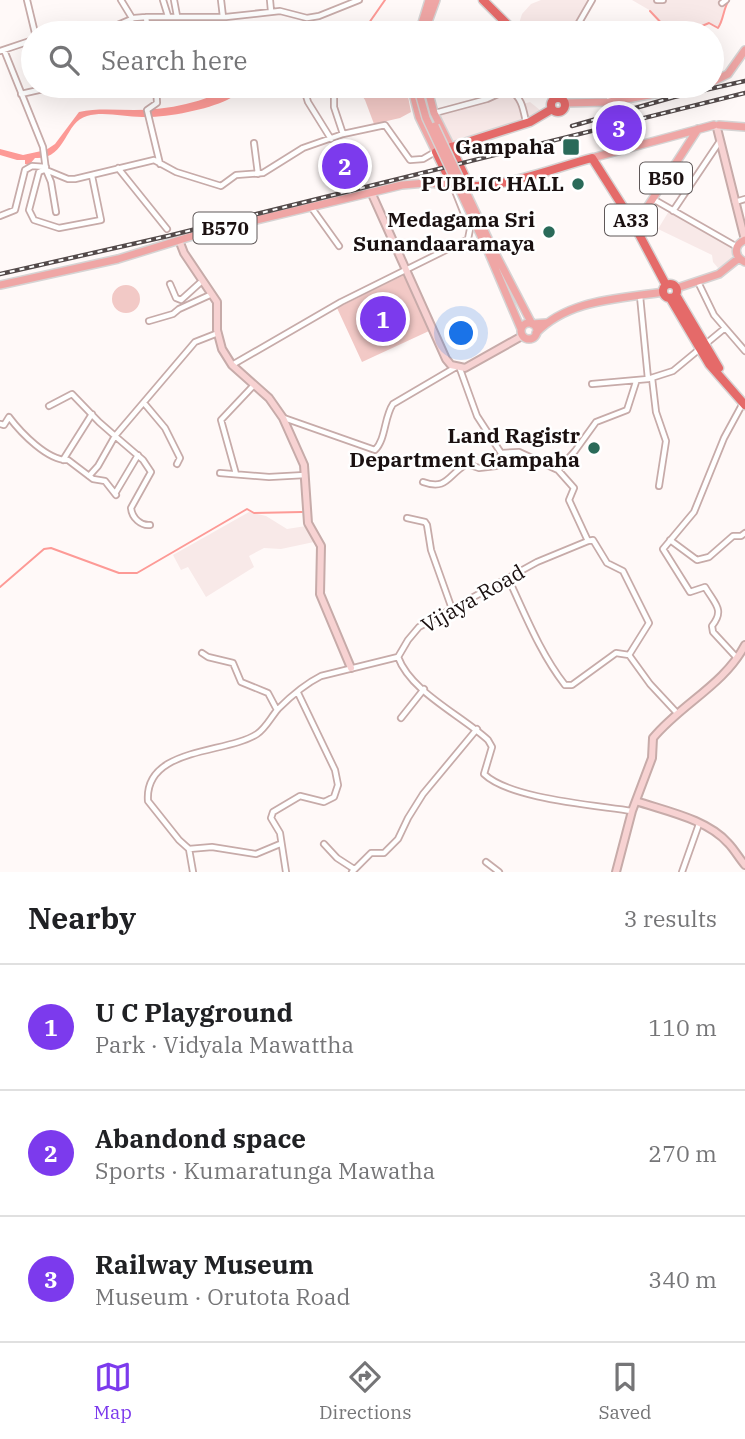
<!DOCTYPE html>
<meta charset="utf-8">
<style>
body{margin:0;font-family:"IBM Plex Serif",serif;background:#f2f2f2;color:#202124}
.you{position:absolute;left:462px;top:334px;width:24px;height:24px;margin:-18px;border:5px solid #fff;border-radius:50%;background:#1a73e8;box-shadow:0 0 0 10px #1a73e833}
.badge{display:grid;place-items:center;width:46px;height:46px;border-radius:50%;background:#7c3aed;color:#fff;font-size:23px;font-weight:700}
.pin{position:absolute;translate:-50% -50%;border:4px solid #fff;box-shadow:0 2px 7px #0006}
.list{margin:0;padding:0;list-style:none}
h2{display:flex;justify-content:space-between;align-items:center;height:91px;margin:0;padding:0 28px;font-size:30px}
h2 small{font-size:23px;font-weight:400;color:#757577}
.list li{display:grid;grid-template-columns:46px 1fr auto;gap:21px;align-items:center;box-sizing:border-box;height:126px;padding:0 28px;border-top:2px solid #e0e0e0}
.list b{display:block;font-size:26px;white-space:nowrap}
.list p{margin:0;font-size:23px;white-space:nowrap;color:#757577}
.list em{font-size:23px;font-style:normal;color:#757577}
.icon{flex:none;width:38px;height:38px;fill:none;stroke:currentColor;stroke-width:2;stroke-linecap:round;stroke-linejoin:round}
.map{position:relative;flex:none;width:745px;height:872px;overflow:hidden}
.search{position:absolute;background:#fff;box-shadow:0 7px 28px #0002;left:21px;right:21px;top:21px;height:77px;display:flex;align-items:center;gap:18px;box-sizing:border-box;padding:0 24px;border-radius:38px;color:#757577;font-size:26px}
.sheet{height:469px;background:#fff}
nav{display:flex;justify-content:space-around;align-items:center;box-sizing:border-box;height:98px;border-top:2px solid #e0e0e0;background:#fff;font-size:19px;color:#757577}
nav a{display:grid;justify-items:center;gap:4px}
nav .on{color:#7c3aed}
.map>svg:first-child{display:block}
.built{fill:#f8e9e8}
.green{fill:#f2c9c6}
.water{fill:#fd9a96}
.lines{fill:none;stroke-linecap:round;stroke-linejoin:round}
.stream{stroke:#fd9a96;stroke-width:2}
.street-casing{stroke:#c7aba9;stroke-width:8}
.secondary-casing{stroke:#c7aba9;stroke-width:10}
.primary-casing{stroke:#d6d4d4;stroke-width:10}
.highway-casing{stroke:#d6d4d4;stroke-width:11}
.street{stroke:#fff;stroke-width:4.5}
.secondary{stroke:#f7d2d2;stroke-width:6}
.primary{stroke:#efa6a5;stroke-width:7}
.highway{stroke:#e56a69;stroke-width:8}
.rail-casing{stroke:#534a4a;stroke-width:4.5}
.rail{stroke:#fff;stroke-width:2;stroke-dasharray:5;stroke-linecap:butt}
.primary-bridge-casing{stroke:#d6d4d4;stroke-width:10;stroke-linecap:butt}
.primary-bridge{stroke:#efa6a5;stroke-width:7}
.poi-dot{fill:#2a6a59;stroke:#fff;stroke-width:2.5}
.labels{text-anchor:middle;stroke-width:5;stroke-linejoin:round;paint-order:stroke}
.shield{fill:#fff;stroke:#5f5858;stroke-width:2}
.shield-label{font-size:19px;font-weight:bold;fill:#1a1010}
.poi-label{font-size:21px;font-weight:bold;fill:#1a1010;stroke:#fff;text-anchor:end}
.street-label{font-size:21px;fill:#1a1010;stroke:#fff}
</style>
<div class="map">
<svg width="745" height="872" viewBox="0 0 745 872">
<rect width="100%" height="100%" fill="#fff9f8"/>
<!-- built -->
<path class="built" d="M541,0H592L573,33H521L517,30L522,14L531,4Z
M632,0H729L725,5L722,23L718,28L709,23L702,26L697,32L666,28L651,11Z
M509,89L523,104L530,102L545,114L451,147L434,113L467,106Z
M669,211L734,247L732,259L718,268L713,262L712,255L658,229Z
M249,512L266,516L287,529L306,526L314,542L281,549L264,548L249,556L254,567L206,597L188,567L181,570L173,555Z"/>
<!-- green -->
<path class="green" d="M355,86H406L411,112L400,118L374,124L365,100Z
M404,275L429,331L362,362L337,308Z
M112 299a14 14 0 1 1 28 0a14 14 0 1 1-28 0Z"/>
<!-- water -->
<path class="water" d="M235,86H251C243,90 235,96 227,100C206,110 165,118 142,117C124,117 104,111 87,116C64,122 67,160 35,158L29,165L25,164V160H17L0,155V149L23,155L46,150L55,144L79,112C97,108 115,110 134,110C170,110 203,102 235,86Z"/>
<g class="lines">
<!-- stream -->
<path class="stream" d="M650,11L666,28L697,32L702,26L709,23L718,28C724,19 723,9 729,0
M362,33L385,0
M0,587L44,549L51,548L119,573H137L247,509L254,513L302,512"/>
<!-- street casing -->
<g class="street-casing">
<path id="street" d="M27,0L35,33
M121,0L132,18
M163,0L168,16
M174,0L177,16
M221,0L223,17
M270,0L271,11
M657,0H663
M722,3L726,0
M146,17L148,33
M99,33L134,18L146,17H226L280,11L307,18L319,16L359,0
M573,33L592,0
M616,33L617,28
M4,50L43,147L46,170L68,179H75L154,160L176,172L221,186L236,175L263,173L303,148L343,134L385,125L410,160L423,159L435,152
M0,51L33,40
M156,86L157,103L147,110L160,164
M303,86L308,102L331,139
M333,86H345
M334,86V107L343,134
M645,86V96
M21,94L52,87L95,86
M609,102L611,86
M435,113L487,99L509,89C522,98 523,108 526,122
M254,143L258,174
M118,168L167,229
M46,169L39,172L29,210L34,220L59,228L101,220L92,176
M46,170L51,182L56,212
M653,199L737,247
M735,202L745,199
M311,207L339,246
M673,211L720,141
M0,216L15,210L25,170L32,166L46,167
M698,282L714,315L745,351
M170,284L176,298L181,300L202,281
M640,296L648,379
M149,321L173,314L179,309L212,294
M232,365L341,302L468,239L470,229L453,186
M460,369L477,416L501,453
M652,378L656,412L666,441L659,486
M592,384L648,379L673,371L725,328
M144,403L165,428L180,458L177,464
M49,406L72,394L99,422L115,436L195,342L218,333
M284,418L375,450C386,439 384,417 393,404L456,367
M0,424L4,425L9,417C21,433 48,461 68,460L93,479L105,481L116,495
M501,453L519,452L558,470L574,488L569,500L588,541
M63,460L92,414
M558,470L575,451L596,422L627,410L636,382
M220,473L269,477L305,475
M236,474L221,420L254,385
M89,476L98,466L115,436L143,460L151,472L131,508C132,518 141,526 150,525
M423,482C448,491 448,474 467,464L479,468L496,466L501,453
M116,492L138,455
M407,518L425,522L427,525L431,550L452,609
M670,540L697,560L709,557L733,536H741L745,533
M588,541L593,540L607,563L623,571L649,623L629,655
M508,578C525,614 540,653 565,685H572L616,653L629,655L650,684L677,713
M202,653L208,657L233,663L241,682L268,693L277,710
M398,657C411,692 461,715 488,740L492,747L484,774C510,799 595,805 632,811
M737,658L713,632L712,626C725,610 715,604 705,587L690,592L663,549L694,512L724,438L743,403
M401,718L424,689
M324,844L337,858L354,869
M189,849L212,847L256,854L280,844
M486,862L499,872
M193,872L189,849L179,840L148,801C144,747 226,754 257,734C266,728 271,717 278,709C290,697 305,684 321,676L398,657L408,640L419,627L537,562L588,541
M286,872L280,833L271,818L273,812L300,796L324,802L334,797L338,785L335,770L298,693
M352,872L371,853H384L398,839L408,818L423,794L477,729
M682,872L699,824"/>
</g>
<!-- secondary casing -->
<g class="secondary-casing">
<path id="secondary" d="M717,128L745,240
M371,192L446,359L451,365L465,368L522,336
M179,240L184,253L217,302V330L222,349L232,365L269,398L283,418L304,465L308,523L321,546L320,594L351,668
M636,801C665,811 707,819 728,843C734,849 739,858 745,865
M616,872L632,811L652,758L653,738C681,704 724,685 745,645"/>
</g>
<!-- primary casing -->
<g class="primary-casing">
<path id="primary" d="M419,33L429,0
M424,33L436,0
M712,82L728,74L745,50
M411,86L419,117L436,152
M427,86L434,113L451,147
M564,103L609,102L701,86
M719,125L745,127
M592,158L714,125
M635,226L698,129
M745,240C733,245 734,257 745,262
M492,247L532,324L546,323
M487,249L521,329
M0,285L118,259L199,234L402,185L426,183L452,185
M677,288L719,274L739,258
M521 331a8 8 0 1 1 16 0a8 8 0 1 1-16 0Z
M536,333C569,299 619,299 663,292"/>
</g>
<!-- highway casing -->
<g class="highway-casing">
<path id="highway" d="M483,0L516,33
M550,86L555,98
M551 105a7 7 0 1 1 14 0a7 7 0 1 1-14 0Z
M552,109L530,122L436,152L452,185C496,192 550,169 592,158L632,221L666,285
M451,147L470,187
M663 291a7 7 0 1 1 14 0a7 7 0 1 1-14 0Z
M676,295L719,368
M670,298L709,364L745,405"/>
</g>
<!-- street -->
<use href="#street" class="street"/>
<!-- secondary -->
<use href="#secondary" class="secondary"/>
<!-- primary -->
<use href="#primary" class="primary"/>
<!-- highway -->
<use href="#highway" class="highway"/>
<!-- rail casing -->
<g class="rail-casing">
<path id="rail" d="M572,126L674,97L745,81
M0,274L168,236L745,93"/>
</g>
<!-- rail -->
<use href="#rail" class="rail"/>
<!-- primary-bridge casing -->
<g class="primary-bridge-casing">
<path id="primary-bridge" d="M417,86L426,118L487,249
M435,126L492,247"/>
</g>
<!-- primary-bridge -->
<use href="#primary-bridge" class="primary-bridge"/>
</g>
<!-- markers -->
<g class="poi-dot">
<rect x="562" y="138" width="18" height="18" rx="3.5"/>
<circle cx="578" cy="184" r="7"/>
<circle cx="549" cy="232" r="7"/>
<circle cx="594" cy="448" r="7"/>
</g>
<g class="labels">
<!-- shield labels -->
<g class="shield">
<rect x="640" y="162.5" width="52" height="31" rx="5"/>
<rect x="605" y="204.5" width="52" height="31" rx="5"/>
<rect x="193.5" y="212.5" width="63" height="31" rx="5"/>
</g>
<g class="shield-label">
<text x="666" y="185">B50</text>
<text x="631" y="227">A33</text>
<text x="225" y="235">B570</text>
</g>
<!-- poi labels -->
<g class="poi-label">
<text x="555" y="154">Gampaha</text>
<text x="564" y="191">PUBLIC HALL</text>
<text x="535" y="227">Medagama Sri<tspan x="535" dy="24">Sunandaaramaya</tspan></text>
<text x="580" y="443">Land Ragistr<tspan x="580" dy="24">Department Gampaha</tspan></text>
</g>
<!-- street labels -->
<g class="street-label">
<text transform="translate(473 599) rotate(-30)" y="7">Vijaya Road</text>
</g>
</g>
</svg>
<div class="you"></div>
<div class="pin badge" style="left:383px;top:319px">1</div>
<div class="pin badge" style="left:345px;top:166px">2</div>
<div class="pin badge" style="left:619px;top:128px">3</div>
<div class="search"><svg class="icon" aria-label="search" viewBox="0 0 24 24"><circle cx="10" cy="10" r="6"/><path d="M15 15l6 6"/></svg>Search here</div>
</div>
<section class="sheet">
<h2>Nearby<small>3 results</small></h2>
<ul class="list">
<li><span class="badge">1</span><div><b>U C Playground</b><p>Park · Vidyala Mawattha</p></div><em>110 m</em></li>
<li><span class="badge">2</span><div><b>Abandond space</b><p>Sports · Kumaratunga Mawatha</p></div><em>270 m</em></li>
<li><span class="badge">3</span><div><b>Railway Museum</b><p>Museum · Orutota Road</p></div><em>340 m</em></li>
</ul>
</section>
<nav>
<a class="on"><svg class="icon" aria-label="map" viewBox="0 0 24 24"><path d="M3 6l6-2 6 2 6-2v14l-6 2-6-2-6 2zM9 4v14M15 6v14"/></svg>Map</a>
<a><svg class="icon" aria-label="directions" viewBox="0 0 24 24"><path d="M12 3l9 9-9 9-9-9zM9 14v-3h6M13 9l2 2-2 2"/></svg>Directions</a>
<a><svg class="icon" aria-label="saved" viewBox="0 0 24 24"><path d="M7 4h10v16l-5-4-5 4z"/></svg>Saved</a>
</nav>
